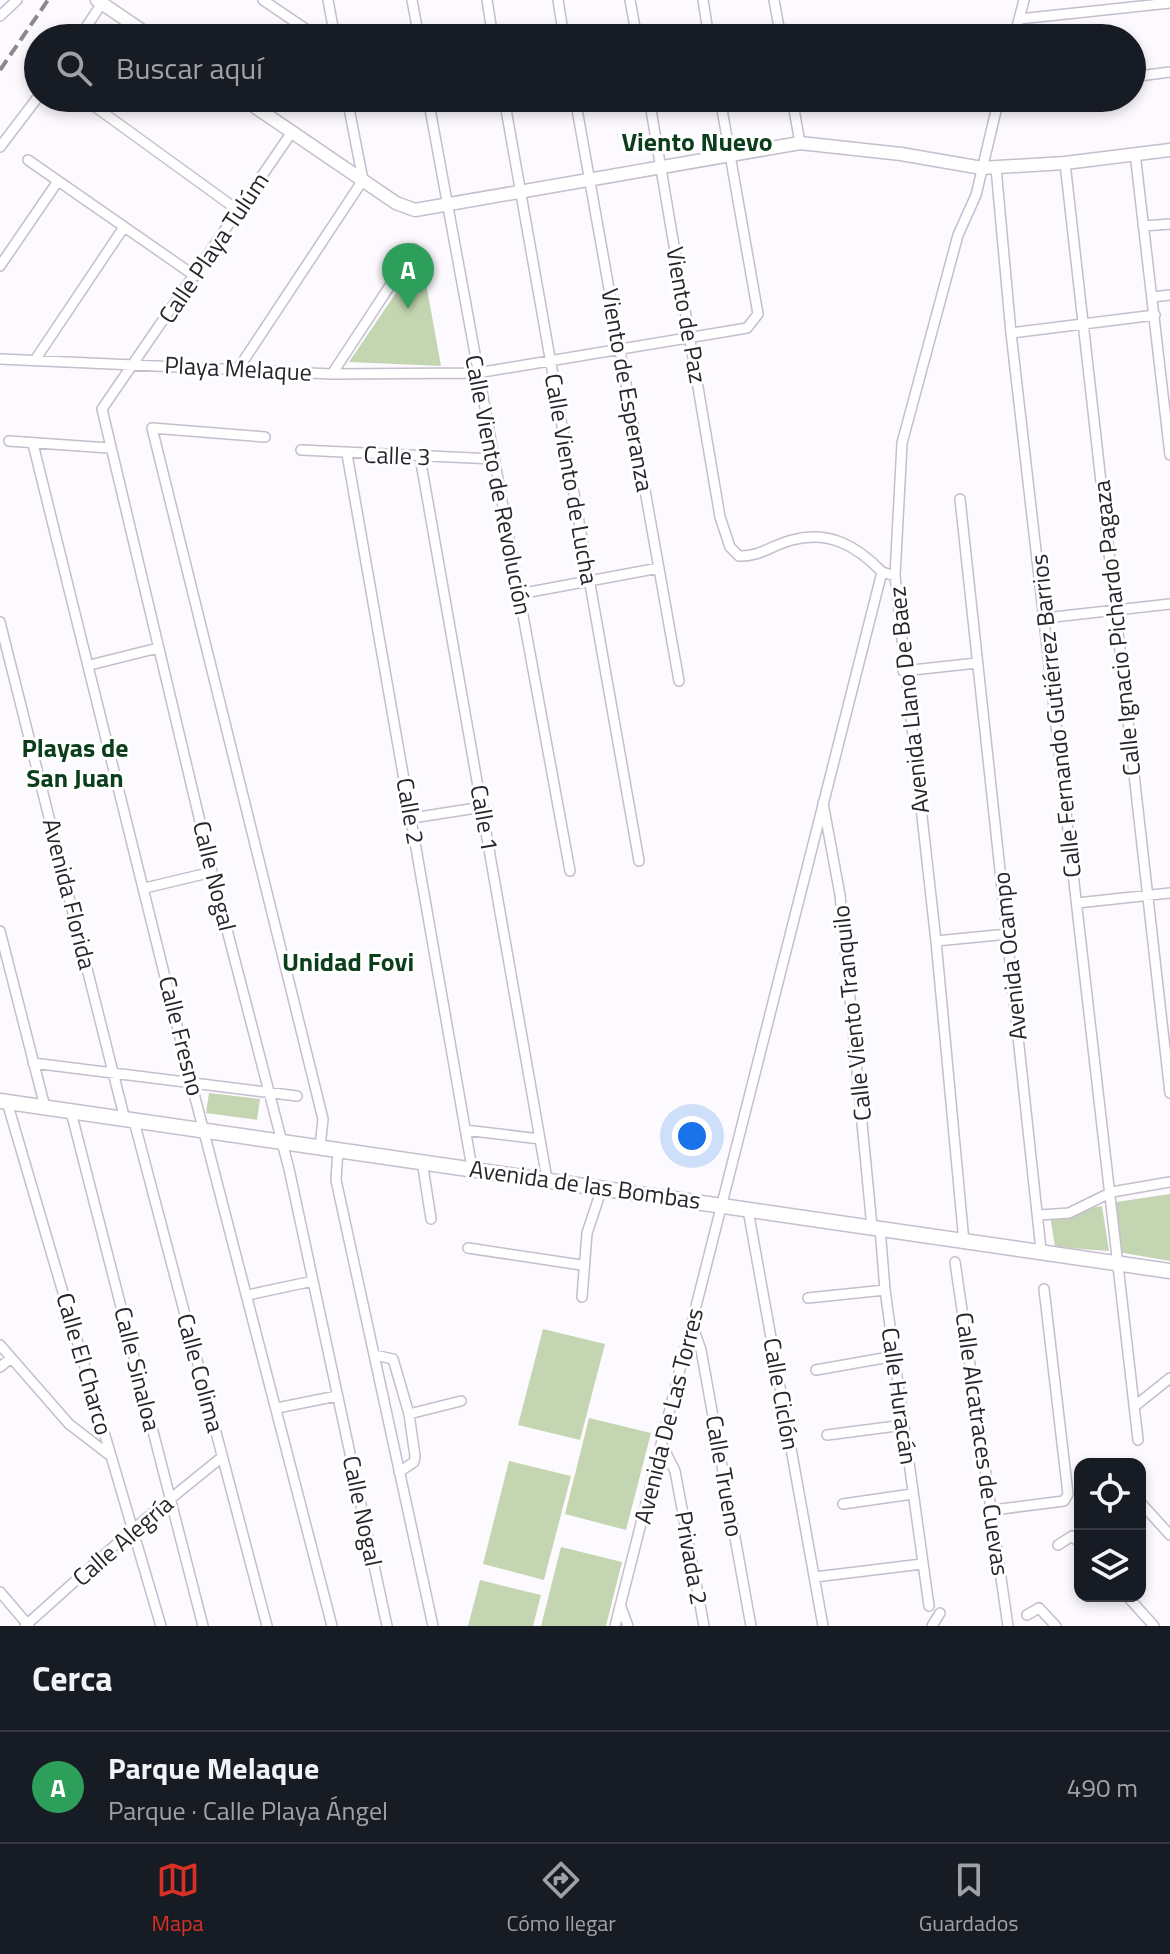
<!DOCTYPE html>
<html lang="es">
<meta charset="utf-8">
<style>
body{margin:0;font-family:"Titillium Web",sans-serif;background:#242831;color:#f1f3f6}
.controls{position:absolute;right:24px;bottom:24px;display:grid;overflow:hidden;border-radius:16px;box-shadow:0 4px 12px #0003}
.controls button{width:72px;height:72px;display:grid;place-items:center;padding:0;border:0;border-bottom:2px solid #363941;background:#171b24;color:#f1f3f6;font:40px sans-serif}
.you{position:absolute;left:692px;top:1136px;width:28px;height:28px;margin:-20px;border:6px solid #fff;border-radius:50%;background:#1a73e8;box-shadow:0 0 0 12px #1a73e833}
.badge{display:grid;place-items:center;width:52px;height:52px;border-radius:50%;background:#d93025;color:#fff;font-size:26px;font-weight:700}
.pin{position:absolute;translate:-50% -66px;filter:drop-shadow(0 2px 4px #0008)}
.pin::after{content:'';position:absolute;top:42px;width:28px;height:24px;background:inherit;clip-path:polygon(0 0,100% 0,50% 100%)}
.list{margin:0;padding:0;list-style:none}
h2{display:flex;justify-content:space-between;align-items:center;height:104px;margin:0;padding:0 32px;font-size:34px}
h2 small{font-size:26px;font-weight:400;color:#9ea1a6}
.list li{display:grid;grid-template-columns:52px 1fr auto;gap:24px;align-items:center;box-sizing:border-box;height:112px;padding:0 32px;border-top:2px solid #363941}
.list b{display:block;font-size:30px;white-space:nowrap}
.list p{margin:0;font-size:26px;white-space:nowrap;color:#9ea1a6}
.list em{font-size:26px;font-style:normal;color:#9ea1a6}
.icon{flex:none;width:44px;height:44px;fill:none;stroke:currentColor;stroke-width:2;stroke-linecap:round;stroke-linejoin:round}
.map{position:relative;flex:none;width:1170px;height:1626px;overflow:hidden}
.search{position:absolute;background:#171b24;box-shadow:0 4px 12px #0003;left:24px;right:24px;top:24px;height:88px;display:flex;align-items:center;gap:20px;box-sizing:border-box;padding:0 28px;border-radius:44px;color:#9ea1a6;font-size:30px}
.sheet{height:216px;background:#171b24}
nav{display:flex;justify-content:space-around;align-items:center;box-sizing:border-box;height:112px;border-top:2px solid #363941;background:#171b24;font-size:22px;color:#9ea1a6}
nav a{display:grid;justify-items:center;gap:4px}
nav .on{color:#d93025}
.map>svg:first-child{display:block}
.green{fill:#c4d6b1}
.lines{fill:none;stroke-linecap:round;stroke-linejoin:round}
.minor-casing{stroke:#c6bdcd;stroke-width:12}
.tertiary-casing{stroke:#c6bdcd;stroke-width:15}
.secondary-casing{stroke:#c6bdcd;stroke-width:17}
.minor{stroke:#fff;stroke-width:9}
.tertiary{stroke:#fff;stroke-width:12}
.secondary{stroke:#fff;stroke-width:14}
.rail{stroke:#8b888d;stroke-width:4;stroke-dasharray:12 6;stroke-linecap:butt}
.labels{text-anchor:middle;stroke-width:6;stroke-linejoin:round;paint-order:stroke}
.street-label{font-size:24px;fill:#29252c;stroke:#fff}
.neighbourhood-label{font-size:26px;font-weight:bold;fill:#0b3e1b;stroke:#fff}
</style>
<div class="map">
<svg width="1170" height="1626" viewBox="0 0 1170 1626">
<rect width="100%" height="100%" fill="#fcfafe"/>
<!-- green -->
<path class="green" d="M421,256L441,366L349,362Z
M209,1093L260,1099L257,1120L206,1113Z
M1170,1194V1261L1118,1252L1116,1202Z
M1102,1206L1109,1251L1055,1247L1050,1215Z
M543,1329L605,1344L580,1440L518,1425Z
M589,1418L651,1433L626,1530L565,1514Z
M509,1461L571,1476L544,1580L483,1564Z
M561,1547L622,1562L606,1626H541Z
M480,1580L541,1595L533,1626H468Z"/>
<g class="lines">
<!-- minor casing -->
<g class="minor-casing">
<path id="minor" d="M263,0L319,38
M328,0L335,38
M412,0L419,38
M487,0L493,38
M558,0L564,38
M630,0L637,38
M703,0L709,38
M774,0L781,38
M0,16L17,0
M1019,19L1170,3
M79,38L104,0
M1014,38L1024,0
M1132,77L1170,72
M83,98L239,211
M428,98L570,871
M504,98L639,861
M575,98L679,681
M649,98L720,517L730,547L739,556C760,557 772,545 792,540C829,530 857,546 882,572
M792,98L800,143
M292,132L102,409L212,872L289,1169L387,1626
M0,147L38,97
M1135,153L1170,455
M28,160L195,276
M1065,163L1170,1093
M996,168L1011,333L1138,1440
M1143,226L1170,224
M0,266L58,181
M1153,297L1170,295
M1011,333L1155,315
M0,359L332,374L477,373L747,328L758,314L720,98
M35,360L124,227
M238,369L363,180L347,98
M332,374L414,249
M265,437L152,428L323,1119L320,1147
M9,441L109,448
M33,444L191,1082L332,1626
M301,450L494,459
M347,454L472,1168
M420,457L547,1179
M960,499L1041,1250
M519,594L659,568
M1045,618L1170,604
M0,622L125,1120
M90,665L158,648
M903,671L977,663
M823,803L840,895L872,1227
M412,818L483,807
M145,888L212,872
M1077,903L1170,893
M0,931L45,1107
M936,941L1008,934
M33,1063L297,1096
M7,1102L161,1626
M71,1112L203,1626
M134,1121L267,1626
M465,1130L540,1139
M338,1149L336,1180L433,1626
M422,1161L431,1219
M748,1210L823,1626
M1040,1215L1069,1213L1112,1192L1170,1182
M880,1228L885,1290L929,1606
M964,1242L936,941L895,576L902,443L958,235L976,195L999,98
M468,1248L581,1265
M955,1262L1008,1626
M248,1295L313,1281
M582,1297L587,1233L602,1188
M808,1298L885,1290
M693,1327L701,1350L751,1626
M0,1345L69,1424L108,1454
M374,1355L393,1359L409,1414L415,1456L414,1462L399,1472
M0,1367L11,1358
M816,1370L895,1356
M1135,1406L1170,1378
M277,1408L337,1396
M409,1414L461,1401
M827,1435L904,1425
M662,1445L675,1471L704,1626
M1140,1502L1170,1535
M843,1504L912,1494
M993,1510L1064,1501L1068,1494L1044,1289
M1058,1545L1072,1536L1080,1543
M815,1577L922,1564
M0,1592L29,1626
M1127,1596L1154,1626
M621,1607L628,1626
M1027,1615L1039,1608L1056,1626
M25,1626L132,1530L222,1457
M615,1626L882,572L895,576
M932,1626L940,1613"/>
</g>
<!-- tertiary casing -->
<g class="tertiary-casing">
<path id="tertiary" d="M97,0L153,38
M242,98L396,203L415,210L800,143L901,154L982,168L1065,163L1170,150"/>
</g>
<!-- secondary casing -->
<g class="secondary-casing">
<path id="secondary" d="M0,1101L1170,1271"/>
</g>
<!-- minor -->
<use href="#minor" class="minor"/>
<!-- tertiary -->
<use href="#tertiary" class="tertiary"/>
<!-- secondary -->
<use href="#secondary" class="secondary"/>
<!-- rail -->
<path class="rail" d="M0,70L48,0"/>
</g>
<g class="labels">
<!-- street labels -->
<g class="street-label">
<text transform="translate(214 248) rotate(-56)" y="8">Calle Playa Tulúm</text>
<text transform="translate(686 315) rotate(80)" y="8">Viento de Paz</text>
<text transform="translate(238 369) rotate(3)" y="8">Playa Melaque</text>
<text transform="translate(627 390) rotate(80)" y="8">Viento de Esperanza</text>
<text transform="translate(397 456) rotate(2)" y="8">Calle 3</text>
<text transform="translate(571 479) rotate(80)" y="8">Calle Viento de Lucha</text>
<text transform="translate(498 485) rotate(79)" y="8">Calle Viento de Revolución</text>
<text transform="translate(1117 628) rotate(-96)" y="8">Calle Ignacio Pichardo Pagaza</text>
<text transform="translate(909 700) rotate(-96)" y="8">Avenida Llano De Baez</text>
<text transform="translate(1056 716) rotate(-96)" y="8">Calle Fernando Gutiérrez Barrios</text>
<text transform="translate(410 811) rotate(80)" y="8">Calle 2</text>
<text transform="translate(484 818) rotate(80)" y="8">Calle 1</text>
<text transform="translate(214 876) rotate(76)" y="8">Calle Nogal</text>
<text transform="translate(69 894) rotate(76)" y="8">Avenida Florida</text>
<text transform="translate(1010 956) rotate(-96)" y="8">Avenida Ocampo</text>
<text transform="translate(852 1013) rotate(-96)" y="8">Calle Viento Tranquilo</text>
<text transform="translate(181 1036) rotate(76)" y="8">Calle Fresno</text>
<text transform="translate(585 1185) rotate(8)" y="8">Avenida de las Bombas</text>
<text transform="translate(84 1364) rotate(74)" y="8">Calle El Charco</text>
<text transform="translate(137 1369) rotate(76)" y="8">Calle Sinaloa</text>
<text transform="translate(200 1373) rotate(75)" y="8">Calle Colima</text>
<text transform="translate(781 1394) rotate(80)" y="8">Calle Ciclón</text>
<text transform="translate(899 1396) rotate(82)" y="8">Calle Huracán</text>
<text transform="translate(669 1416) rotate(-76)" y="8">Avenida De Las Torres</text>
<text transform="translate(982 1444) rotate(82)" y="8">Calle Alcatraces de Cuevas</text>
<text transform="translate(724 1476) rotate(80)" y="8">Calle Trueno</text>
<text transform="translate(362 1511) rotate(78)" y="8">Calle Nogal</text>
<text transform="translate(123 1541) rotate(-41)" y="8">Calle Alegría</text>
<text transform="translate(691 1558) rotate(80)" y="8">Privada 2</text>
</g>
<!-- neighbourhood labels -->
<g class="neighbourhood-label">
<text x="697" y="151">Viento Nuevo</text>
<text x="75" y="757">Playas de<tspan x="75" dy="30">San Juan</tspan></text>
<text x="348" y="971">Unidad Fovi</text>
</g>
</g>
</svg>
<div class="controls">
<button><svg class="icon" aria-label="locate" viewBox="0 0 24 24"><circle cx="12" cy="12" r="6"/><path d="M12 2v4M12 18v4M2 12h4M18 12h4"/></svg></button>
<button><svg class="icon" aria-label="layers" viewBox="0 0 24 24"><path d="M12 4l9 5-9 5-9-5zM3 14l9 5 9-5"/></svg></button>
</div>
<div class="you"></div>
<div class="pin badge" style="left:408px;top:309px;background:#2e9e5b">A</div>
<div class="search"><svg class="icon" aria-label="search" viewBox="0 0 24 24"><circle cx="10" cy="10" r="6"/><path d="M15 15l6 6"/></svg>Buscar aquí</div>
</div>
<section class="sheet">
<h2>Cerca<small></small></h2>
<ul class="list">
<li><span class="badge" style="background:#2e9e5b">A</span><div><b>Parque Melaque</b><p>Parque · Calle Playa Ángel</p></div><em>490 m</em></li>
</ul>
</section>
<nav>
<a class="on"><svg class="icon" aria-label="map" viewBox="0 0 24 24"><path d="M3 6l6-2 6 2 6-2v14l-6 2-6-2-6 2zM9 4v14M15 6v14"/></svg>Mapa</a>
<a><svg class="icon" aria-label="directions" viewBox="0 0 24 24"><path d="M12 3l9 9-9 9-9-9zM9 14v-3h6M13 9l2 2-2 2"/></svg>Cómo llegar</a>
<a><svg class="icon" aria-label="saved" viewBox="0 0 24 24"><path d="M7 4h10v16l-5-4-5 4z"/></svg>Guardados</a>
</nav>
